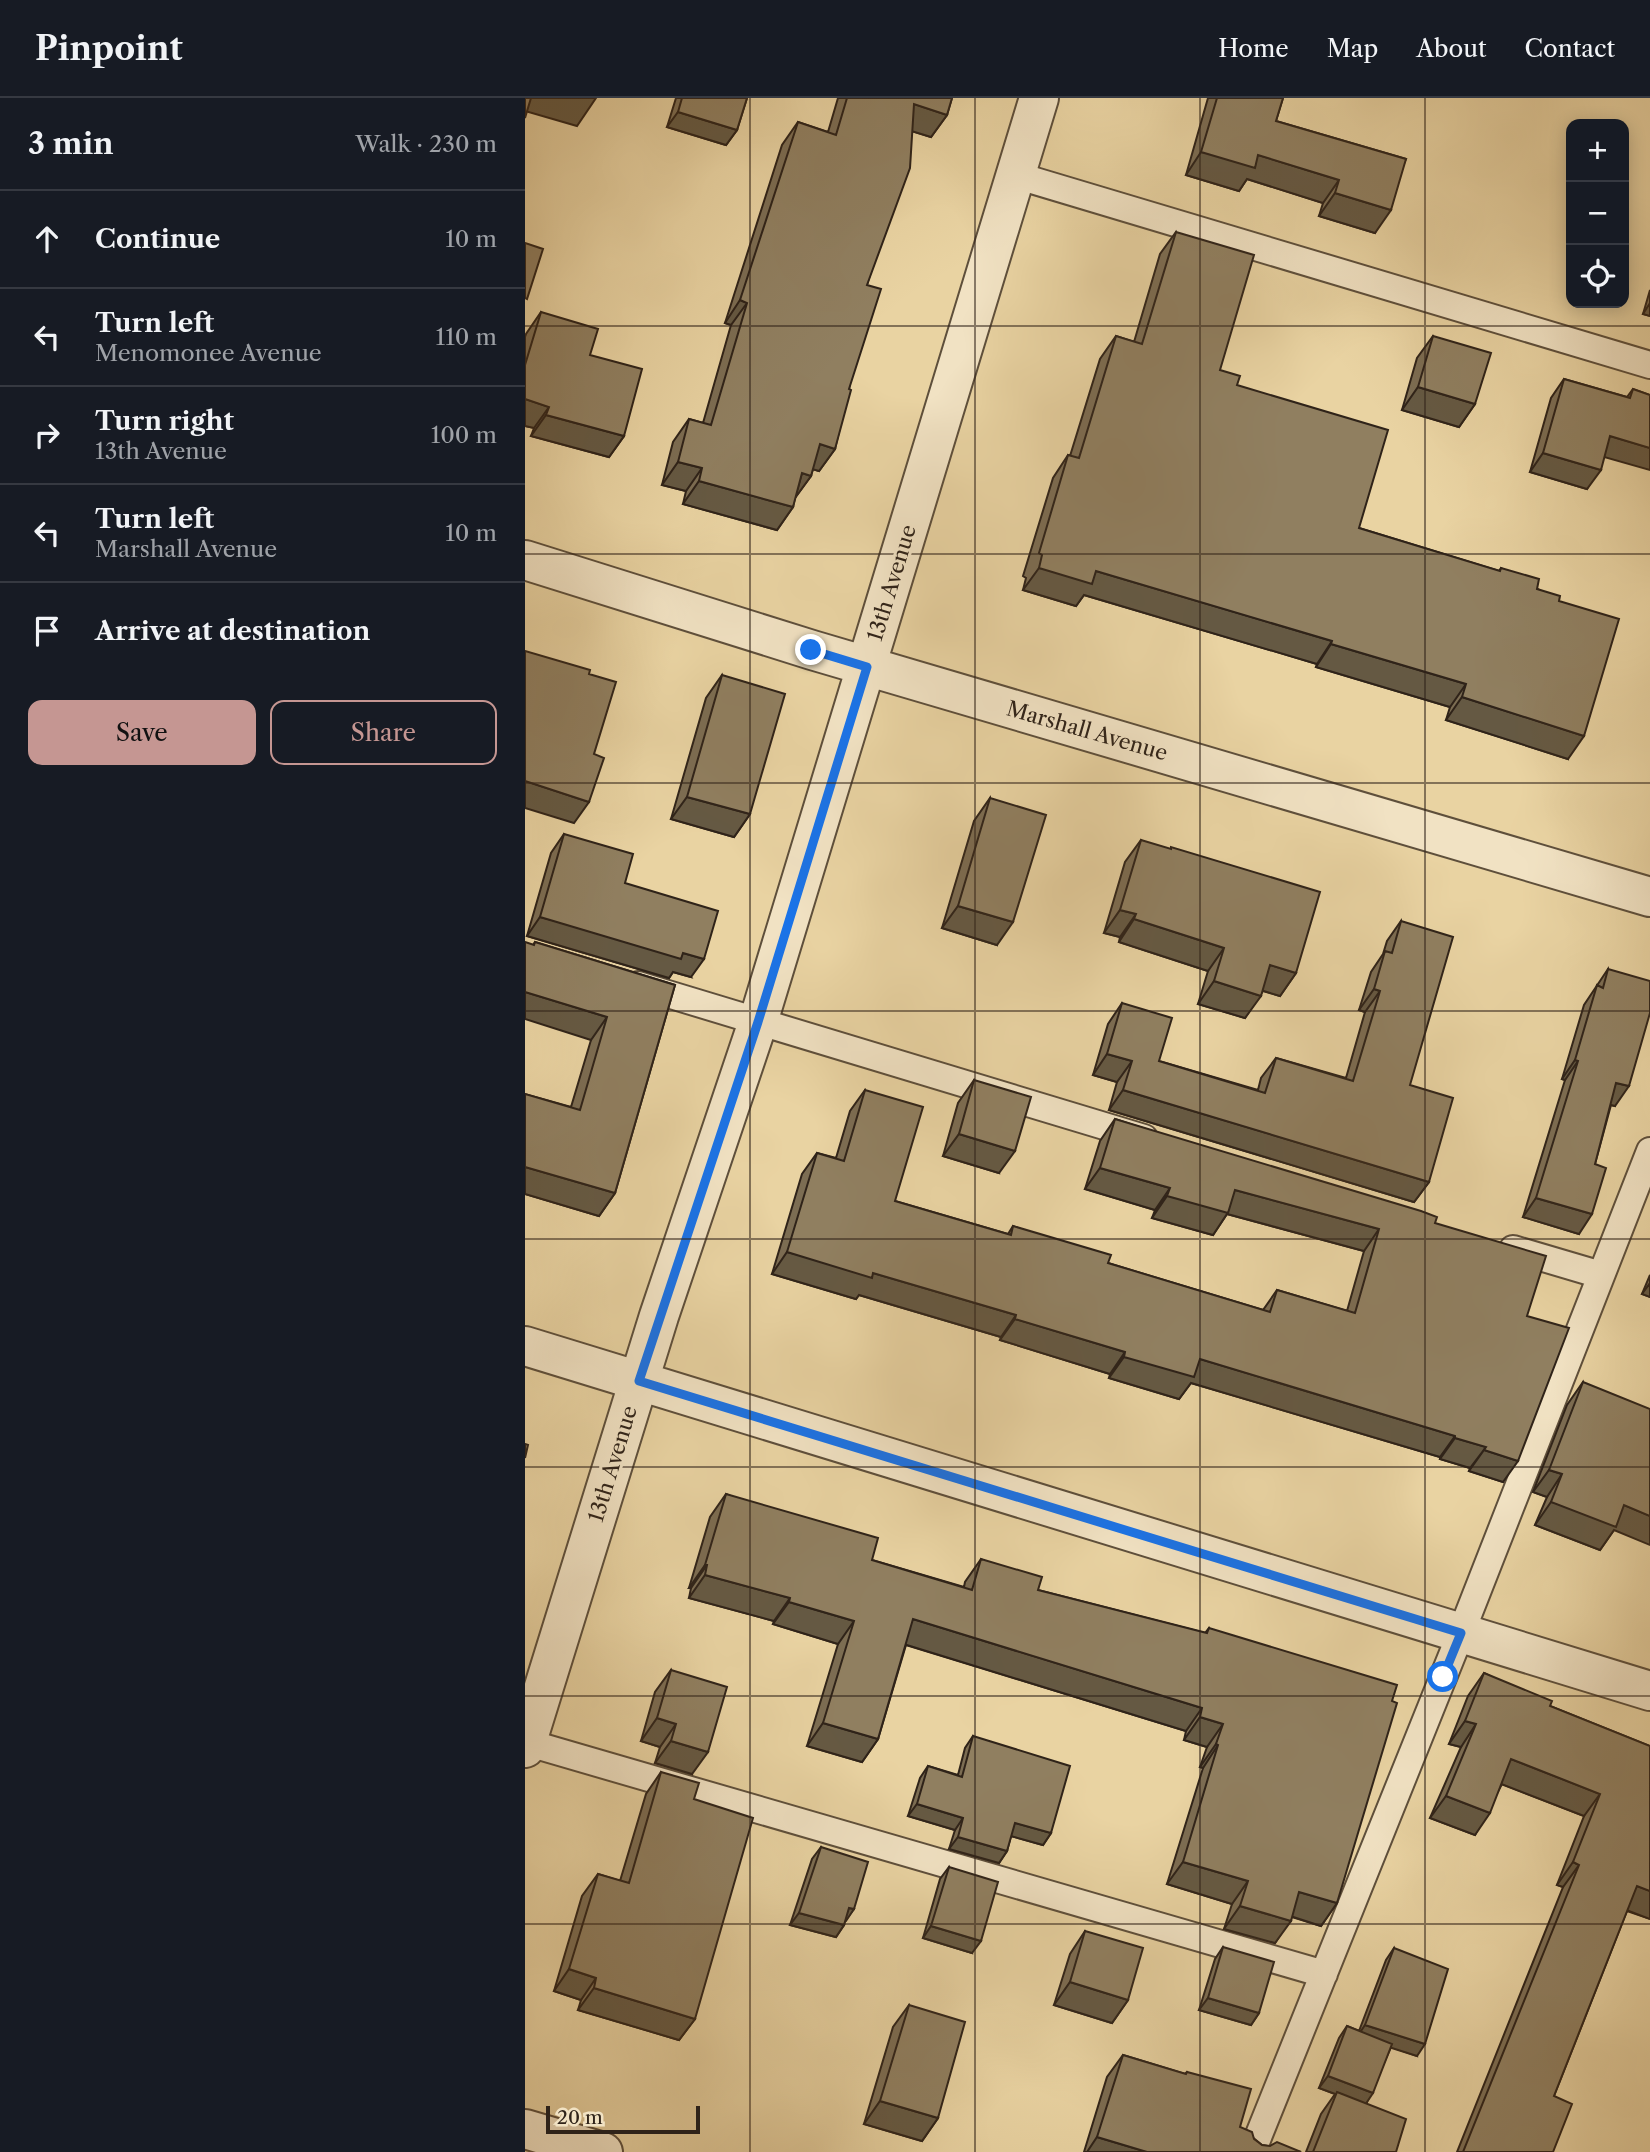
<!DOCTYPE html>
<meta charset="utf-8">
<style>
body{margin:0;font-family:"Libre Caslon Text",serif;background:#20242c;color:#f1f3f6}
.controls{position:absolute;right:21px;top:21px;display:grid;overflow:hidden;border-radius:14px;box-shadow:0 4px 18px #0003}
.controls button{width:63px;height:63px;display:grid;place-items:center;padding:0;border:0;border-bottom:2px solid #363941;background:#171b24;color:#f1f3f6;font:35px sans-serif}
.scale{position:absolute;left:21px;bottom:18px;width:154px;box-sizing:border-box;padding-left:7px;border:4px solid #2f2319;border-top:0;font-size:19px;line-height:24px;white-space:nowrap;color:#2f2319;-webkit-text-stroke:5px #f1e2c3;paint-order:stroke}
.stop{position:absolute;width:21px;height:21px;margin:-16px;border:5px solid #1a73e8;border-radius:50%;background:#fff}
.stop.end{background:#1a73e8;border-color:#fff;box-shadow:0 2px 7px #0008}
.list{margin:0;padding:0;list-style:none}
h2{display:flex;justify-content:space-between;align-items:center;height:91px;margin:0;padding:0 28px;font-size:30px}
h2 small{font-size:23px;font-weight:400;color:#9ea1a6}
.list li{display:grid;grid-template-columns:46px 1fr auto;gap:21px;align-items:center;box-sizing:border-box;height:98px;padding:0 28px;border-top:2px solid #363941}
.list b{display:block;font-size:26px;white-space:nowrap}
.list p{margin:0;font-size:23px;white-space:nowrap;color:#9ea1a6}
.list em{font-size:23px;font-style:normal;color:#9ea1a6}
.actions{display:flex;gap:14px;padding:21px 28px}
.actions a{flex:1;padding:16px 0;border:2px solid #c59692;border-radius:14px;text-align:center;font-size:24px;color:#c59692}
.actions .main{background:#c59692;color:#111}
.icon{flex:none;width:38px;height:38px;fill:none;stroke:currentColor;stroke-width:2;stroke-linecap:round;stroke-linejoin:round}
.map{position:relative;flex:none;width:1125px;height:2054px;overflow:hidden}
header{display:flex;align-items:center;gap:42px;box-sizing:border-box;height:98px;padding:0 35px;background:#171b24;border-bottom:2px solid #363941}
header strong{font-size:33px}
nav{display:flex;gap:38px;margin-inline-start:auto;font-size:24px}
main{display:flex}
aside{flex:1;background:#171b24}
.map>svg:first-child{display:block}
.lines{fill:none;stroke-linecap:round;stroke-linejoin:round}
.lane-casing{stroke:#5e4f3b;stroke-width:30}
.street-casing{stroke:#5e4f3b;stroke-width:42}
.lane{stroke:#f1e2c3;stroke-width:26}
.street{stroke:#f1e2c3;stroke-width:38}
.wall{fill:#7c6d53;stroke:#2f2319;stroke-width:2}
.shaded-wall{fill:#655943;stroke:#2f2319;stroke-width:2}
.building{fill:#907f60;stroke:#2f2319;stroke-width:2}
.route{stroke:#1a73e8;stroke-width:9}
.grid{fill:none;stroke:#2f2319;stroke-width:2;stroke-opacity:0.55}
.labels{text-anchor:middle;stroke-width:6;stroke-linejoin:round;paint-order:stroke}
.street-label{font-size:21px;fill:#2f2319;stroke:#f1e2c3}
</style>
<header>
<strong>Pinpoint</strong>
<nav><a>Home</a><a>Map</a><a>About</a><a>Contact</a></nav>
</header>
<main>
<aside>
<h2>3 min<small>Walk · 230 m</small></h2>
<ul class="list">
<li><svg class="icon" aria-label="ahead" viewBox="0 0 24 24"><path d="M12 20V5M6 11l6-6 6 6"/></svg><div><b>Continue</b></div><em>10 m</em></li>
<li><svg class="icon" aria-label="left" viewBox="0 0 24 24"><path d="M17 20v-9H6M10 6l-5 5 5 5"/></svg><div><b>Turn left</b><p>Menomonee Avenue</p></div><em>110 m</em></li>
<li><svg class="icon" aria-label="right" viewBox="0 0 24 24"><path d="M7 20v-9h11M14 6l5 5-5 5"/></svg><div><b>Turn right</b><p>13th Avenue</p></div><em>100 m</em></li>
<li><svg class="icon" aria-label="left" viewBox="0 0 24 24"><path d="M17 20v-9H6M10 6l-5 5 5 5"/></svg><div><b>Turn left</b><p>Marshall Avenue</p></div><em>10 m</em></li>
<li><svg class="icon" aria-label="arrive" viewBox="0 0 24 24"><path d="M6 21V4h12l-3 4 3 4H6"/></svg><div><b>Arrive at destination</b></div></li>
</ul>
<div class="actions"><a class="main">Save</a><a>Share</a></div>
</aside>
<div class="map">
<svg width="1125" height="2054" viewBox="0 0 1125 2054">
<rect width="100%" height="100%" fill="#e9d3a2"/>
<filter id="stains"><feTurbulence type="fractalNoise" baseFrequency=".00286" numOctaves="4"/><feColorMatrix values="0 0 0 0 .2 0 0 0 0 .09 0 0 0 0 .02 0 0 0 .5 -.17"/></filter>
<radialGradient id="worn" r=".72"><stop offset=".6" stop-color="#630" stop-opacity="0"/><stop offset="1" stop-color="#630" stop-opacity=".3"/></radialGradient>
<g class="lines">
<!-- lane casing -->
<g class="lane-casing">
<path id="lane" d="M490,77L1125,267
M113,887L619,1040
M988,1151L1076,1177
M0,1644L799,1876
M727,2054L936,1535L1125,1053"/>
</g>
<!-- street casing -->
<g class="street-casing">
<path id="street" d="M0,462L287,552L1125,799
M0,1248L1125,1593
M0,1650L134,1218L233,924L514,0
M0,2031L78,2054"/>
</g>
<!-- lane -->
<use href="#lane" class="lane"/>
<!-- street -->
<use href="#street" class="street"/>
</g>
<!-- wall -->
<path class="wall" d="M151,0H222L212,32L201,47L142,29Z
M313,0H427L422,17L406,39L387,33L342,187L324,291L310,351L294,373L288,371L286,378L270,400L268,409L252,432L158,406L161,393L137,387L148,344L164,321L178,325L206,227L200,225L257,47L273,24L303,34Z
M683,0H758L751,23L881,61L850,135L794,118L798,105L722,81L714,93L661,77Z
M651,134L695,272L712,287L834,430L974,473L976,470L1034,503L1043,661L921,622L925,609L791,569L792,566L559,497L551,508L498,492L501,480L498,478L528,380L543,357L545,358L575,261L591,238L609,244L635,156Z
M1125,192V218L1118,216Z
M16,214L65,257L99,338L84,359L6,338L9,330L0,328V239L1,236Z
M908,238L950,306L934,329L877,312L892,260Z
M1039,281L1102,299L1108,291L1125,297L1079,359L1062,391L1005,374L1026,300Z
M197,577L225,716L209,739L146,721L181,600Z
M465,700L472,847L417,830L449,723Z
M39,736L100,785L166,879L148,874L144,880L2,838L26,755Z
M616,742L771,875L755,898L738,893L720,920L673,906L683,873L594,844L595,839L579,835L600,764Z
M876,823L885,987L904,1084L889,1104L584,1012L592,984L568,977L583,926L597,905L634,963L733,992L736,980L751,960L821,980L840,914L834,912L846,874L858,856L862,843Z
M10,844L150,887L90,1095L74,1118L0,1096V996L46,1009L66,942L8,847Z
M1083,871L1090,1008L1086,1007L1070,1066L1054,1136L998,1119L1040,982L1037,981L1059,907Z
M449,982L474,1075L418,1058L433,1005Z
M340,992L370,1103L483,1136L488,1128L583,1165L738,1212L752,1192L822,1213L839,1153L702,1116L688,1137L627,1120L630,1112L560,1091L575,1043L590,1021L910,1125L1002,1218L978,1384L944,1373L945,1370L915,1361V1359L666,1285L654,1301L584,1280L585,1276L475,1242L476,1239L334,1197L331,1201L247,1176L277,1076L292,1055L311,1060L325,1013Z
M1125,1177V1199L1117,1196Z
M1058,1284L1089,1432L1075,1452L1010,1427L1022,1399L1008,1394L1042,1307Z
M201,1396L347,1462L439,1489L440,1484L456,1461L513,1492L680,1535L684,1530L812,1805L796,1828L767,1819L750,1845L699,1831L707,1806L642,1786L678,1670L675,1669L682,1649L659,1642L661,1633L381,1547L353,1641L337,1664L282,1648L313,1546L248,1526L249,1523L164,1500L166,1490H164L185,1419Z
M146,1572L167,1676L130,1665L135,1649L116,1643L130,1594Z
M959,1575L1025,1608L1125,1648V1821L1102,1813L1029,1998L1028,2054H932L1038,1789L1032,1787L1059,1718L977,1686L950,1737L905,1720L936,1649L924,1646L943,1598Z
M448,1638L526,1735L518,1747L486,1738L482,1753L474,1765L424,1751L430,1732L383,1718L395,1680L403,1668L433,1677L440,1650Z
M136,1674L169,1701L170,1921L154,1942L53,1912L56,1902L29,1893L57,1798L73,1776L95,1783L121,1696Z
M296,1749L329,1811L320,1823L319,1827L311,1839L265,1827L287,1761Z
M424,1769L447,1855L398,1840L415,1781Z
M560,1833L603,1902L587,1925L529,1907L545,1856Z
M698,1849L734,1915L726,1927L674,1912L690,1861Z
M869,1850L892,1958L866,1949L841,2006L871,2054H781L796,2016L810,1996L794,1990L814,1940L822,1928L834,1933L861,1862Z
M384,1907L413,2020L397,2043L339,2026L368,1929Z
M598,1957L660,1976L662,1974L715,2029L737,2047L776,2054H559L582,1979Z"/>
<!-- shaded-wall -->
<path class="shaded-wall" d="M0,0H71L52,28L0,13Z
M389,6L422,17L406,39L373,29Z
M153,14L212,32L201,47L142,29Z
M676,54L733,57L814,82L798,105L722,81L714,93L661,77Z
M810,95L866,112L850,135L794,118Z
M215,202L222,205L206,227L200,225Z
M1125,205V218L1118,216Z
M893,289L950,306L934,329L877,312Z
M0,301L24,309L9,330L0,328Z
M21,317L99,338L84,359L6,338Z
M1085,338L1125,350V372L1072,357Z
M295,346L310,351L294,373L280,369Z
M1018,355L1076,372L1062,391L1005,374Z
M153,364L177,370L161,393L137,387Z
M277,375L286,378L270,400Z
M174,383L268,409L252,432L158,406Z
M514,470L571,473L807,543L792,566L559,497L551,508L498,492Z
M806,546L941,586L925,609L791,569Z
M937,599L1059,638L1043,661L921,622Z
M0,683L64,704L49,725L0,710Z
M162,699L225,716L209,739L146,721Z
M433,808L488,824L472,847L417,830Z
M595,812L611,816L595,839L579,835Z
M15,819L158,855L179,861L166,879L148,874L144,880L2,838Z
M609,821L699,850L683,873L594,844Z
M745,867L771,875L755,898L729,890Z
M689,883L736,898L720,920L673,906Z
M849,891L855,893L840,914L834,912Z
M0,894L82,919L66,942L0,921Z
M582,956L607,963L592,984L568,977Z
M1050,962L1053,963L1040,982L1037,981Z
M1091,985L1104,988L1090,1008L1078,1005Z
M598,992L904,1084L889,1104L584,1012Z
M434,1036L490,1053L474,1075L418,1058Z
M0,1069L90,1095L74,1118L0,1096Z
M575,1070L645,1090L630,1112L560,1091Z
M710,1092L854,1131L839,1153L702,1116L688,1137L627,1120L642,1098Z
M1011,1100L1067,1116L1054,1136L998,1119Z
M262,1154L348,1175L491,1217L476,1239L334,1197L331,1201L247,1176Z
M1125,1185V1199L1117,1196Z
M490,1221L600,1254L585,1276L475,1242Z
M599,1259L675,1261L930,1338L915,1359L666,1285L654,1301L584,1280Z
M930,1340L961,1349L945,1370L915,1361Z
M959,1352L993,1363L978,1384L944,1373Z
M1024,1372L1037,1376L1022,1399L1008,1394Z
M1026,1404L1099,1407L1125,1418V1447L1089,1432L1075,1452L1010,1427Z
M180,1467H182L166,1490H164Z
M180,1477L265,1500L249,1523L164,1500Z
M264,1504L329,1523L313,1546L248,1526Z
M388,1521L677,1610L661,1633L372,1544Z
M675,1619L698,1626L682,1649L659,1642Z
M132,1620L151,1626L135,1649L116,1643Z
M940,1623L951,1626L936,1649L924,1646Z
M298,1625L353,1641L337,1664L282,1648Z
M146,1643L183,1654L167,1676L130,1665Z
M691,1646L693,1647L678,1670L675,1669Z
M986,1661L1075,1696L1059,1718L971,1684Z
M921,1698L965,1715L950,1737L905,1720Z
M392,1706L438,1720L430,1732L383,1718Z
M490,1725L526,1735L518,1747L482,1737Z
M433,1739L482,1753L474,1765L424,1751Z
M658,1764L723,1783L707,1806L642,1786Z
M1048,1764L1054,1767L1038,1789L1032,1787Z
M1112,1788L1125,1793V1821L1096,1810Z
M774,1794L812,1805L796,1828L759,1816Z
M715,1808L766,1823L750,1845L699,1831Z
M324,1810L329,1811L321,1823L316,1822Z
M274,1815L319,1827L311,1839L265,1827Z
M406,1828L456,1843L447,1855L398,1840Z
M44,1871L71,1880L56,1902L29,1893Z
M545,1884L603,1902L587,1925L529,1907Z
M69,1890L170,1921L154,1942L53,1912Z
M683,1900L734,1915L726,1927L674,1912Z
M840,1927L900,1946L892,1958L832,1939Z
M803,1978L848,1995L840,2007L794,1990Z
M355,2003L413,2020L397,2043L339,2026Z
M572,2039L622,2054H562Z"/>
<!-- building -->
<path class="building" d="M0,0H6L0,20Z
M157,0H222L212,32L153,14Z
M322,0H427L422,17L389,6L385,70L342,187L356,191L324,291L326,292L310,351L295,346L286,378L277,375L268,409L174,383L177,370L153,364L164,321L186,327L222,205L215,202L273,24L311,37Z
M692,0H758L751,23L881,61L866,112L810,95L814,82L733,57L730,70L676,54Z
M651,134L729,157L695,272L715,278L712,287L863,332L834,430L975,473L976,470L1014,481L1012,491L1035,498L1034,503L1094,521L1059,638L937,599L941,586L806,546L807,543L571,473L567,486L514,470L517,457L514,455L543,357L554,360L591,238L617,246Z
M0,145L18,151L2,201L0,200Z
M16,214L73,231L65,257L117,271L99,338L21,317L24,309L0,301V267Z
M908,238L966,255L950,306L893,289Z
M1039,281L1105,300L1108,291L1125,297V350L1085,338L1076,372L1018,355Z
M0,553L65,572L64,576L91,584L69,656L79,660L64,704L0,683Z
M197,577L260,596L225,716L162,699Z
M465,700L521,717L488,824L433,808Z
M39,736L108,756L100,785L193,813L179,861L158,855L156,861L15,819Z
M616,742L646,751V749L795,794L771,875L745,867L736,898L689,883L699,850L609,821L611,816L595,812Z
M876,823L928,839L885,987L928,1000L904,1084L598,992L607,963L582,956L597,905L647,920L634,963L740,995L751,960L828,983L855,893L849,891L860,853L867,855Z
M0,844L9,847L10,844L150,887L90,1095L0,1069V996L55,1012L82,919L0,894Z
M1083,871L1125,883V915L1104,988L1091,985L1070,1066L1081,1070L1067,1116L1011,1100L1053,963L1050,962L1072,887L1078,890Z
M449,982L506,999L490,1053L434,1036Z
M340,992L398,1009L370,1103L486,1137L488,1128L586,1157L583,1165L745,1214L752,1192L830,1215L854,1131L710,1092L703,1115L642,1098L645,1090L575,1070L590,1021L896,1113L912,1119L910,1125L1021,1158L1002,1218L1044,1230L993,1363L959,1352L961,1349L930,1340V1338L675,1261L669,1279L599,1259L600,1254L490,1221L491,1217L348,1175L347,1180L262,1154L292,1055L319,1063Z
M1058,1284L1125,1311V1418L1099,1407L1091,1429L1026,1404L1037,1376L1024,1372Z
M0,1346L3,1347L0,1360Z
M201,1396L353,1440L347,1462L447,1492L456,1461L517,1479L513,1492L682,1535L684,1530L872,1587L867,1603L872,1605L812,1805L774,1794L766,1823L715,1808L723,1783L658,1764L693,1647L691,1646L698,1626L675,1619L677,1610L388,1521L353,1641L298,1625L329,1523L264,1504L265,1500L180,1477L182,1467H180Z
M146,1572L202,1589L183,1654L146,1643L151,1626L132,1620Z
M959,1575L1027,1603L1025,1608L1125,1648V1793L1112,1788L1029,1998L1047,2006L1028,2054H938L1054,1767L1048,1764L1075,1696L986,1661L965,1715L921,1698L951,1626L940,1623Z
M448,1638L545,1668L526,1735L490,1725L482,1753L433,1739L438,1720L392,1706L403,1668L437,1679Z
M136,1674L174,1685L169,1701L228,1720L170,1921L69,1890L71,1880L44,1871L73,1776L104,1785Z
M296,1749L343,1764L329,1811L324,1810L319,1827L274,1815Z
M424,1769L473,1784L456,1843L406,1828Z
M560,1833L618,1850L603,1902L545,1884Z
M698,1849L749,1864L734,1915L683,1900Z
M869,1850L923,1871L900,1946L840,1927Z
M384,1907L440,1924L413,2020L355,2003Z
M822,1928L867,1946L848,1995L803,1978Z
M598,1957L661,1976L662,1974L726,1991L715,2029L727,2034L729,2041L737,2047L745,2048L752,2044L776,2054H622L572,2039Z
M812,1994L881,2021L871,2054H788Z"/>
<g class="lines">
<!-- route -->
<path class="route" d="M286,552L342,569L233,924L114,1283L936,1535L918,1579"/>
</g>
<!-- grid -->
<path class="grid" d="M225,0V2054M450,0V2054M675,0V2054M900,0V2054M0,228H1125M0,456H1125M0,685H1125M0,913H1125M0,1141H1125M0,1369H1125M0,1598H1125M0,1826H1125"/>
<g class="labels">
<!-- street labels -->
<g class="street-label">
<text transform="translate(367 485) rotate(-73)" y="7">13th Avenue</text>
<text transform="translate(562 633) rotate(16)" y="7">Marshall Avenue</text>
<text transform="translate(88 1366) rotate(-73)" y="7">13th Avenue</text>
</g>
</g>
<rect width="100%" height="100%" filter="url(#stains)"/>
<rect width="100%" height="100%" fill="url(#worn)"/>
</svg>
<div class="controls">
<button>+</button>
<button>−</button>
<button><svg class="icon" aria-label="locate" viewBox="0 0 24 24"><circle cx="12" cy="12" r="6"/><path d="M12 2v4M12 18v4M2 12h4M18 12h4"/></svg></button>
</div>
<div class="scale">20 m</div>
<div class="stop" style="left:918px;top:1579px"></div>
<div class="stop end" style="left:286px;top:552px"></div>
</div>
</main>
